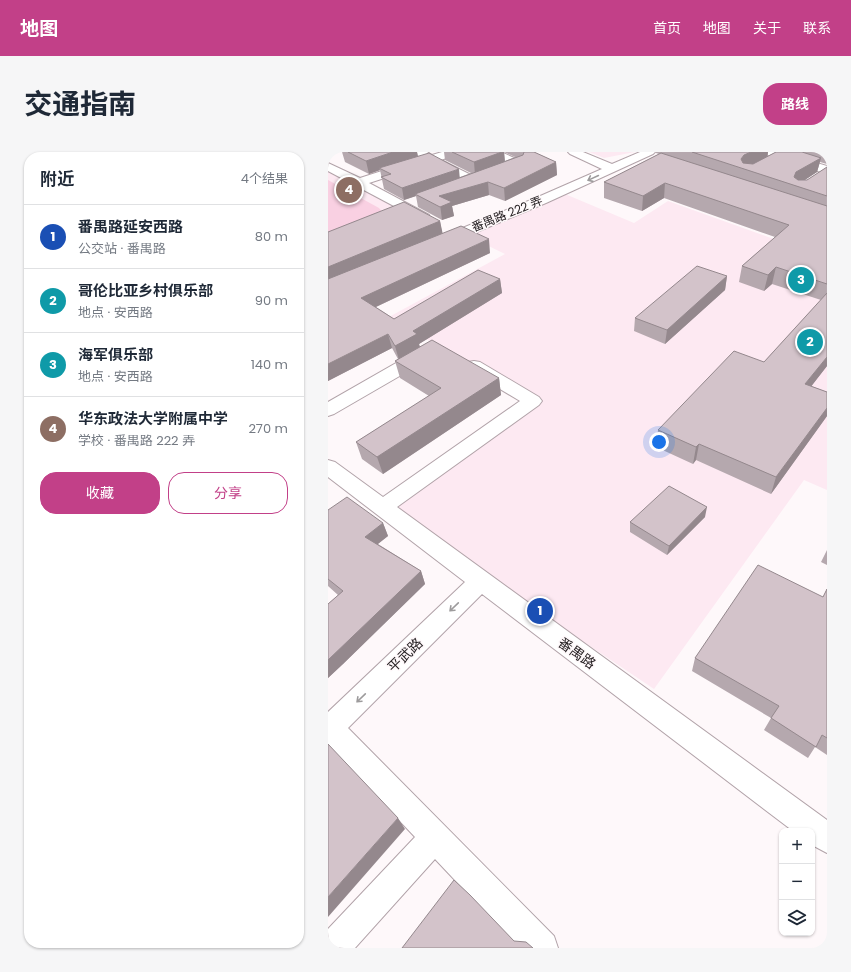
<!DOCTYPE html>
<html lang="zh">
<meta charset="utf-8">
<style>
body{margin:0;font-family:Poppins,"Noto Sans SC",sans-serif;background:#f6f6f7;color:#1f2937}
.controls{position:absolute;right:12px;bottom:12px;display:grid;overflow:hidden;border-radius:8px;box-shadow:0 1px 3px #0004}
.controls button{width:36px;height:36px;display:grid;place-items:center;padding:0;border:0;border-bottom:1px solid #e0e1e3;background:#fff;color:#1f2937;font:20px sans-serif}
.you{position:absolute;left:331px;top:290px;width:14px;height:14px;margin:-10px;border:3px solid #fff;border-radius:50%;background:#1a73e8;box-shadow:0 0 0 6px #1a73e833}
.badge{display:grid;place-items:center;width:26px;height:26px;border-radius:50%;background:#c24088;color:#fff;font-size:13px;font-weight:700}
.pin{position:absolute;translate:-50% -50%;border:2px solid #fff;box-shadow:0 1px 4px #0006}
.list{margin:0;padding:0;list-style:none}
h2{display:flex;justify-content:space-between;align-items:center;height:52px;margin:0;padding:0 16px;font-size:17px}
h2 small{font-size:13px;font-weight:400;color:#747a83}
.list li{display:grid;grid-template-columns:26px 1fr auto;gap:12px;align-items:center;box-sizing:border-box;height:64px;padding:0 16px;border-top:1px solid #e0e1e3}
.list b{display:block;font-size:15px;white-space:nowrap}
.list p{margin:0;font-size:13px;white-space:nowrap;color:#747a83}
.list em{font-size:13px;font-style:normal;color:#747a83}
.actions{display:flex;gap:8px;padding:12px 16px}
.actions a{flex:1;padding:9px 0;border:1px solid #c24088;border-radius:16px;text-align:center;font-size:14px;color:#c24088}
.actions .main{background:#c24088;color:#fff}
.icon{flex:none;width:22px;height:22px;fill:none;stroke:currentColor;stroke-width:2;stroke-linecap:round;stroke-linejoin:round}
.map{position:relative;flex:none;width:499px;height:796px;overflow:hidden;border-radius:16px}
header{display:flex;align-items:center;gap:24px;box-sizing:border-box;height:56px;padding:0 20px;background:#c24088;color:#fff}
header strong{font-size:19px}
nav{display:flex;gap:22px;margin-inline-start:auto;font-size:14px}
.intro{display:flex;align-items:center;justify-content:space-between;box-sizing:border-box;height:96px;padding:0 24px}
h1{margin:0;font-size:28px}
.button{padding:10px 18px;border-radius:16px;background:#c24088;color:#fff;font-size:14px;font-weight:700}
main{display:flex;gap:24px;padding:0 24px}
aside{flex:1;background:#fff;border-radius:16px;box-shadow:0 1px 3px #0004}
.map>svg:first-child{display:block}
.built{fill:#fde9f2}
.green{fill:#f9d0e2}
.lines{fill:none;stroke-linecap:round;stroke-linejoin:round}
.minor-casing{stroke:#b2a3a9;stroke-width:2}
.minor{fill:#fff;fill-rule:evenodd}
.wall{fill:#b5a8ae}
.shaded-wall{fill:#94888d}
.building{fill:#d3c3ca;stroke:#94888d}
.oneway{stroke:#9d9b9c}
.labels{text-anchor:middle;stroke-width:3;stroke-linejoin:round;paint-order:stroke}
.far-street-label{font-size:12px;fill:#262123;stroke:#fef8fa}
.street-label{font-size:14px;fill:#262123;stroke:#fef8fa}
</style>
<header>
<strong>地图</strong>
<nav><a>首页</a><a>地图</a><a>关于</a><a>联系</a></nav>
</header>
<div class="intro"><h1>交通指南</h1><a class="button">路线</a></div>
<main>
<aside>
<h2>附近<small>4个结果</small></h2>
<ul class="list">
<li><span class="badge" style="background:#1a4fb4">1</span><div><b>番禺路延安西路</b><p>公交站 · 番禺路</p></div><em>80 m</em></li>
<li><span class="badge" style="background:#0f9aa8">2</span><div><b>哥伦比亚乡村俱乐部</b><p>地点 · 安西路</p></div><em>90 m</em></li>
<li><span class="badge" style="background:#0f9aa8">3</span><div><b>海军俱乐部</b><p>地点 · 安西路</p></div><em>140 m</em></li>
<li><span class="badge" style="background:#8d6e63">4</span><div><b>华东政法大学附属中学</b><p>学校 · 番禺路 222 弄</p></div><em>270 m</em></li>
</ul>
<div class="actions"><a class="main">收藏</a><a>分享</a></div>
</aside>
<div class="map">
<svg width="499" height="796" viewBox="0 0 499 796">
<rect width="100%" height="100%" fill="#fef8fa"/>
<!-- built -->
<path class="built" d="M261,0H307L276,6Z
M0,15L86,61L0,94Z
M237,42L306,71L340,49L499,106V338L476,328L326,537L55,355L205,249L111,194L59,166L177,102L138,83Z"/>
<!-- green -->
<path class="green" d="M0,28L51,56L55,61L0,89Z"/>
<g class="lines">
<!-- minor casing -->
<g class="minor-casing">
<path id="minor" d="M84,0H99L104,3L114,0H131L129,2L113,8L147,25L181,12L160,2L158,0H173L195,10L197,12L195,14L146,33L103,11L41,31L101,63L102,66L101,69L96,70L0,19V11L32,26L94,6Z
M240,0H255L284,12L312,0H327L325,2L218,51L120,92H110L108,89L110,86L210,45L274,17L242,2Z
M434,0H452L499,14V22L436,2Z
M95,198L101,199L103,203L101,207L6,262L0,264V250L89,199Z
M146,209L152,210L211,245L214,249L211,253L69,355L499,668V701L484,693V679H465L154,442L20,576L226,784L230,796H191L107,707L27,796H0V777L87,685L0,593V560L137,430L0,325V308L7,310L55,345L192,249L140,218L137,214L140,210Z"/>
</g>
<!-- minor -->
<use href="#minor" class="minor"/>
</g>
<!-- wall -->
<path class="wall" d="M14,0H89L90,4L132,25L143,21L117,8L116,0H176L177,9L187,5L176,0H206L228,10L229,23L177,49L161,43L124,54L126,64L114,68L90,55L88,44L76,48L56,37L52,18L41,22L17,10Z
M328,0H440V4L448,0H499V12L492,10L489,20L476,28H479L499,15V214L483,234L499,240V264L443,342L368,308L365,312L328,295L330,278L436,210L493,148L444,132L436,139L411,130L414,114L447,85L336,46L314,59L276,46V30L331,2L328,1Z
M112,69L114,81L162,101L48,155L66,167L172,127L174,141L91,192L92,195L171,226L173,243L55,322L34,307L28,290L101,244L72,226L67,209L70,207L64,196L0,229V80Z
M399,124L397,138L337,192L306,179L307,166Z
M0,358L55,371L60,384L50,392L93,419L97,432L15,512L0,526V452L10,443L0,434Z
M377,365L339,403L302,380V370Z
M499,398V413L493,410Z
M499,437V603L487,595L480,606L436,578L443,566L364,519L367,506L495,445Z"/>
<!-- shaded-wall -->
<path class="shaded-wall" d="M65,0H89L90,6L51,16L52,18L41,22L38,9Z
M174,0H176L177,12L147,23L146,10Z
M423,0H440L439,5L415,17L413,7L416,3Z
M493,6L489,20L468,34L466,25L468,20Z
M228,10L229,23L177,49L176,36Z
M131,17L132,29L87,42L88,44L76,48L74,36Z
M160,30L161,43L124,54L126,64L114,68L111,44Z
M337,31L336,46L314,59L315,44Z
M112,69L115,83L0,131V115Z
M161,87L162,101L37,160L33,146Z
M448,115L444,132L436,139L440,123Z
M399,124L397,138L337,192L339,178Z
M172,127L174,141L91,192L92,196L71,208L67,194L85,179Z
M60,182L64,196L0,229V212Z
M499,205V214L472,249L477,232Z
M171,226L173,243L55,322L49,305Z
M499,256V264L443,342L448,325Z
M371,292L368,308L365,312L368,295Z
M379,355L377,365L339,403L341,394Z
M55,371L60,384L42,398L37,385Z
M93,419L97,432L15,512L0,526V508Z
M70,666L77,677L0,765V745Z"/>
<!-- building -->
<path class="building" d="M20,0H65L38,9Z
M124,0H174L146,10Z
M196,0H206L228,10L176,36L160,30L111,44L124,50L112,55L87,42L195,3Z
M364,0H423L416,3L413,7L415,11L425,12L448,0H474L493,6L468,20L466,25L470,28H479L499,15V44Z
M101,1L131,17L74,36L53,25L63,22L51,16Z
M333,1L499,54V132L448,115L440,123L414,114L461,73L337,31L315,44L276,30Z
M76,50L112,69L0,115V80Z
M133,74L161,87L33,146L66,167L150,118L172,127L85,179L89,182L67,194L60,182L0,212V127Z
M369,114L399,124L339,178L307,166Z
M499,141V205L477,232L499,240V256L448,325L371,292L368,295L330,278L406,199L436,210Z
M104,188L171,226L49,305L28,290L113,236L67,209Z
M341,334L379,355L341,394L302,370Z
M19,345L55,371L37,385L93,419L0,508V452L15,439L0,427V358Z
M430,413L495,445L499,437V586L494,583L488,595L443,566L451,554L367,506Z
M0,592L70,666L0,745Z
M126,728L142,743L186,789L198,790L205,796H74Z"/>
<!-- one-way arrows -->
<defs><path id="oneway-shaft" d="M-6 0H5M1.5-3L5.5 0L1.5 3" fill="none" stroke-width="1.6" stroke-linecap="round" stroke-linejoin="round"/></defs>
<g class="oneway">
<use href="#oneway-shaft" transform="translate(265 26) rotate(155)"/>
<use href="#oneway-shaft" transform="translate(126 455) rotate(136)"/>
<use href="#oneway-shaft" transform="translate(33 546) rotate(136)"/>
</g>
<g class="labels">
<!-- far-street labels -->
<g class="far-street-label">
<text transform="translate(179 62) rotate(-22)" y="4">番禺路 222 弄</text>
</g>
<!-- street labels -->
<g class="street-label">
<text transform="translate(249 501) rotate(36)" y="5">番禺路</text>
<text transform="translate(77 503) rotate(-44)" y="5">平武路</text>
</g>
</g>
</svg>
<div class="controls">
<button>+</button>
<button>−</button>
<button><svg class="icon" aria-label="layers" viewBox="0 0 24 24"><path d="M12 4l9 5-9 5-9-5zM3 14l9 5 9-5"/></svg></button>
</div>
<div class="you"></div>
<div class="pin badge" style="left:212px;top:459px;background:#1a4fb4">1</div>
<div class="pin badge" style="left:482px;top:190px;background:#0f9aa8">2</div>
<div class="pin badge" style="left:473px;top:128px;background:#0f9aa8">3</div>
<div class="pin badge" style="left:21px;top:38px;background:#8d6e63">4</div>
</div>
</main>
